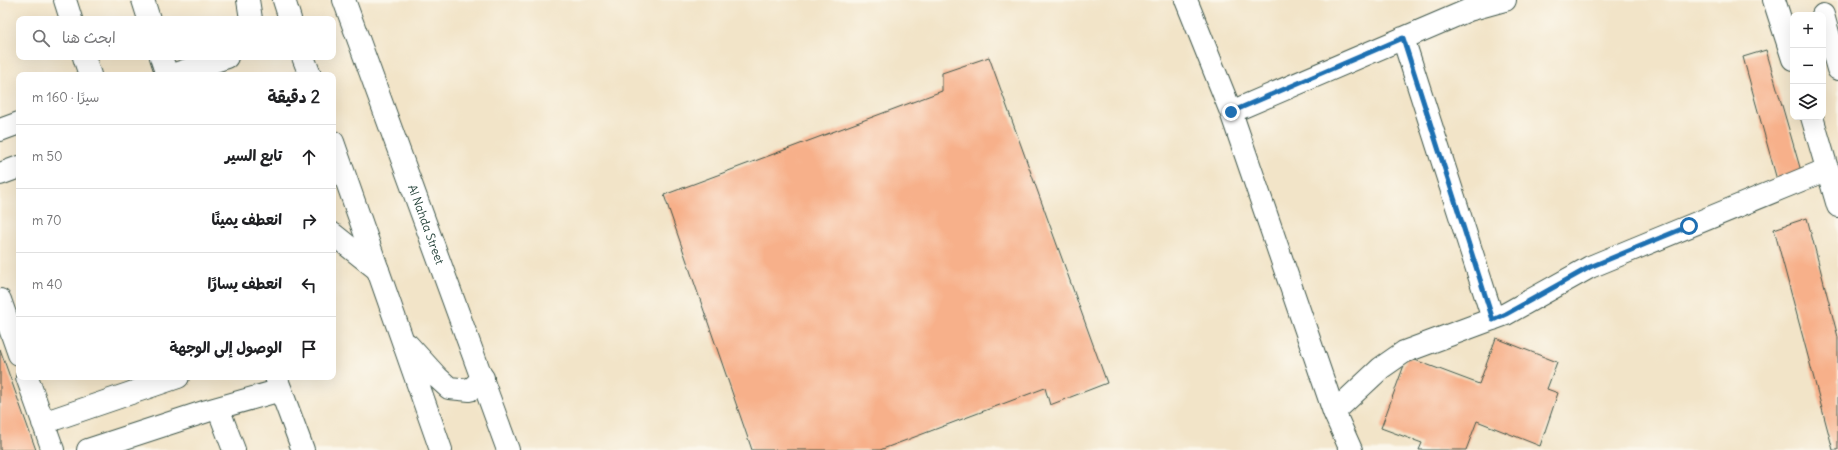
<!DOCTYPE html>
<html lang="ar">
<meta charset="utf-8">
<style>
body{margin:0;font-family:Delius,"Playpen Sans Arabic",sans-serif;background:#f2f2f2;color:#202124;direction:rtl}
.controls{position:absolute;right:12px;top:12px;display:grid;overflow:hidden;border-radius:8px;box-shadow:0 4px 16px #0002}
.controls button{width:36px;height:36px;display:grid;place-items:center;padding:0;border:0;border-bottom:1px solid #e0e0e0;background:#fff;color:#202124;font:20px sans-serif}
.stop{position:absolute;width:12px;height:12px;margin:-9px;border:3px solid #1f6fb2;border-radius:50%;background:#fff}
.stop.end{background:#1f6fb2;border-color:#fff;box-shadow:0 1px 4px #0008}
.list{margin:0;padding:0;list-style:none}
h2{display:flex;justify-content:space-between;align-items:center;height:52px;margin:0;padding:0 16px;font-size:17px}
h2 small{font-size:13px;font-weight:400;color:#757577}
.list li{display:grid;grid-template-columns:26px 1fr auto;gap:12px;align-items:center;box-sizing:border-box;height:64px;padding:0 16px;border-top:1px solid #e0e0e0}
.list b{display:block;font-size:15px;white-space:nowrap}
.list em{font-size:13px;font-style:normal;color:#757577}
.icon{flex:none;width:22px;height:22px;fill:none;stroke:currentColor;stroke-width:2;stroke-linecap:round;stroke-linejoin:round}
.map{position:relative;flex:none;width:1838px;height:450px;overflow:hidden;direction:ltr}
.search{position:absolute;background:#fff;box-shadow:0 4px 16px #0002;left:16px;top:16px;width:320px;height:44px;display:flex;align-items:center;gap:10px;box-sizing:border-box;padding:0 14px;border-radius:8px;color:#757577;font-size:15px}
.panel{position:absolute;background:#fff;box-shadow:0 4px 16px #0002;left:16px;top:72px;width:320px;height:308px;border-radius:8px;direction:rtl}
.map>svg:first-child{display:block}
.building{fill:#f7b08a}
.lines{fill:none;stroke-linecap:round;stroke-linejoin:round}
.minor-casing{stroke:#3f564a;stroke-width:24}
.major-casing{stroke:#3f564a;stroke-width:24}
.minor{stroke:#fff;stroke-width:22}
.major{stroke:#fff;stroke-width:22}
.route{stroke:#1f6fb2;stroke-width:5}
.labels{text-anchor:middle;stroke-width:3.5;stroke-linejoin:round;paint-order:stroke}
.street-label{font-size:12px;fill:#1f3d34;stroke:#fbf7ec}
</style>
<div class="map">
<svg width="1838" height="450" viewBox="0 0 1838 450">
<rect width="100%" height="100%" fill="#fbf7ec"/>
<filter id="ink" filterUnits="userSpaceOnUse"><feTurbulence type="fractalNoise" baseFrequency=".025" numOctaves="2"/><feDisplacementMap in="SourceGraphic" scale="8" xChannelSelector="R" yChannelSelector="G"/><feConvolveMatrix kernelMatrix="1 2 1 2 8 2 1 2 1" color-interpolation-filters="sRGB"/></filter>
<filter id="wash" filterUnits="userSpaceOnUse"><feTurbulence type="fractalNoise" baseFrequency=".012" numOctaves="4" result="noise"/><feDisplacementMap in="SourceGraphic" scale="16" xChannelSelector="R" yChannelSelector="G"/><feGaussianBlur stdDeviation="0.9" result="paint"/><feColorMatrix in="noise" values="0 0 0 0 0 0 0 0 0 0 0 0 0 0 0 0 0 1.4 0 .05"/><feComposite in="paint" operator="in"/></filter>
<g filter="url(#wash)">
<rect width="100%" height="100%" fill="#f2e4c8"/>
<g id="blocks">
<!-- building -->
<path class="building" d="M1766,50L1801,171L1777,180L1743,57Z
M989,57L1107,383L1050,405L1045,388L880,450H752L664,195L942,91V73Z
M1807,218L1838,337V450H1833L1774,229Z
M1496,338L1557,362L1547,389L1558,393L1540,446L1477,421L1466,450H1419L1422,443L1381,428L1407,357L1479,384Z
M0,349L36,450H0Z"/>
</g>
</g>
<g filter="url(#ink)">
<use href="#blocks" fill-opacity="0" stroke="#3f564a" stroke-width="1"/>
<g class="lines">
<!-- minor casing -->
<g class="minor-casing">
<path id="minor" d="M65,0L71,19
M143,0L149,19
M248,0L251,19
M1186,0L1231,112L1334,412L1351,450
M1774,0L1793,59
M1403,38L1493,319
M84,57L90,75
M161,57L167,75
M172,75L227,57
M1231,112L1469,10L1505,0
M1812,117L1838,206
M0,130L19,123
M0,174L19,167
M333,234L378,270
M0,300L19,354
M27,377L53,450
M276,377L303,450
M218,408L234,450
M1334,412L1381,368L1404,352L1506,314L1590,267L1828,169
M43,423L178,377
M88,450L207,411L281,390"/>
</g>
<!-- major casing -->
<g class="major-casing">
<g id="major">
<path d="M284,0L290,19"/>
<path id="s1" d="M344,0L508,450"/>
<path d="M1823,15L1838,69"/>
<path d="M303,57L310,75"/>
<path d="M333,142L441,450"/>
<path d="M408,345L438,378L449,388L470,390L483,378"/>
</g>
</g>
<!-- minor -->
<use href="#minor" class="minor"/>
<!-- major -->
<use href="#major" class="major"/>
</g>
</g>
<g class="lines" filter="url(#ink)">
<!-- route -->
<path class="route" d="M1231,112L1403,38L1493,320L1506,314L1590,267L1689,226"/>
</g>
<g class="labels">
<!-- street labels -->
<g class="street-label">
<text dy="4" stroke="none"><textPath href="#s1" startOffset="239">Al Nahda Street</textPath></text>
</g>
</g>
</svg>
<div class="controls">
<button>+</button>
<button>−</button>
<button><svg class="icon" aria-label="layers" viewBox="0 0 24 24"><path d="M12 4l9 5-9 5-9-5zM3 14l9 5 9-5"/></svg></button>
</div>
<div class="stop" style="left:1689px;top:226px"></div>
<div class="stop end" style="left:1231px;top:112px"></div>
<div class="search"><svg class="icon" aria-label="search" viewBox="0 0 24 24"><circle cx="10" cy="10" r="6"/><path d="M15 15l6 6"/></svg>ابحث هنا</div>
<section class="panel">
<h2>2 دقيقة<small>سيرًا · 160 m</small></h2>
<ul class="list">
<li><svg class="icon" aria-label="ahead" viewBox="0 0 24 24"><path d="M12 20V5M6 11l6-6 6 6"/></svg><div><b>تابع السير</b></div><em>50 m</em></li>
<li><svg class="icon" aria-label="right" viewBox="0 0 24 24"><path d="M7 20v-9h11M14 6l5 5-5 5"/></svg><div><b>انعطف يمينًا</b></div><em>70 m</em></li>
<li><svg class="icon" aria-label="left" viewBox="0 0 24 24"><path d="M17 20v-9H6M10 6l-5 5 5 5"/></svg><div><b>انعطف يسارًا</b></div><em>40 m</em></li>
<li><svg class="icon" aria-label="arrive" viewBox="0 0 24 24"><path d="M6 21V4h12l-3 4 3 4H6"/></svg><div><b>الوصول إلى الوجهة</b></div></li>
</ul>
</section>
</div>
